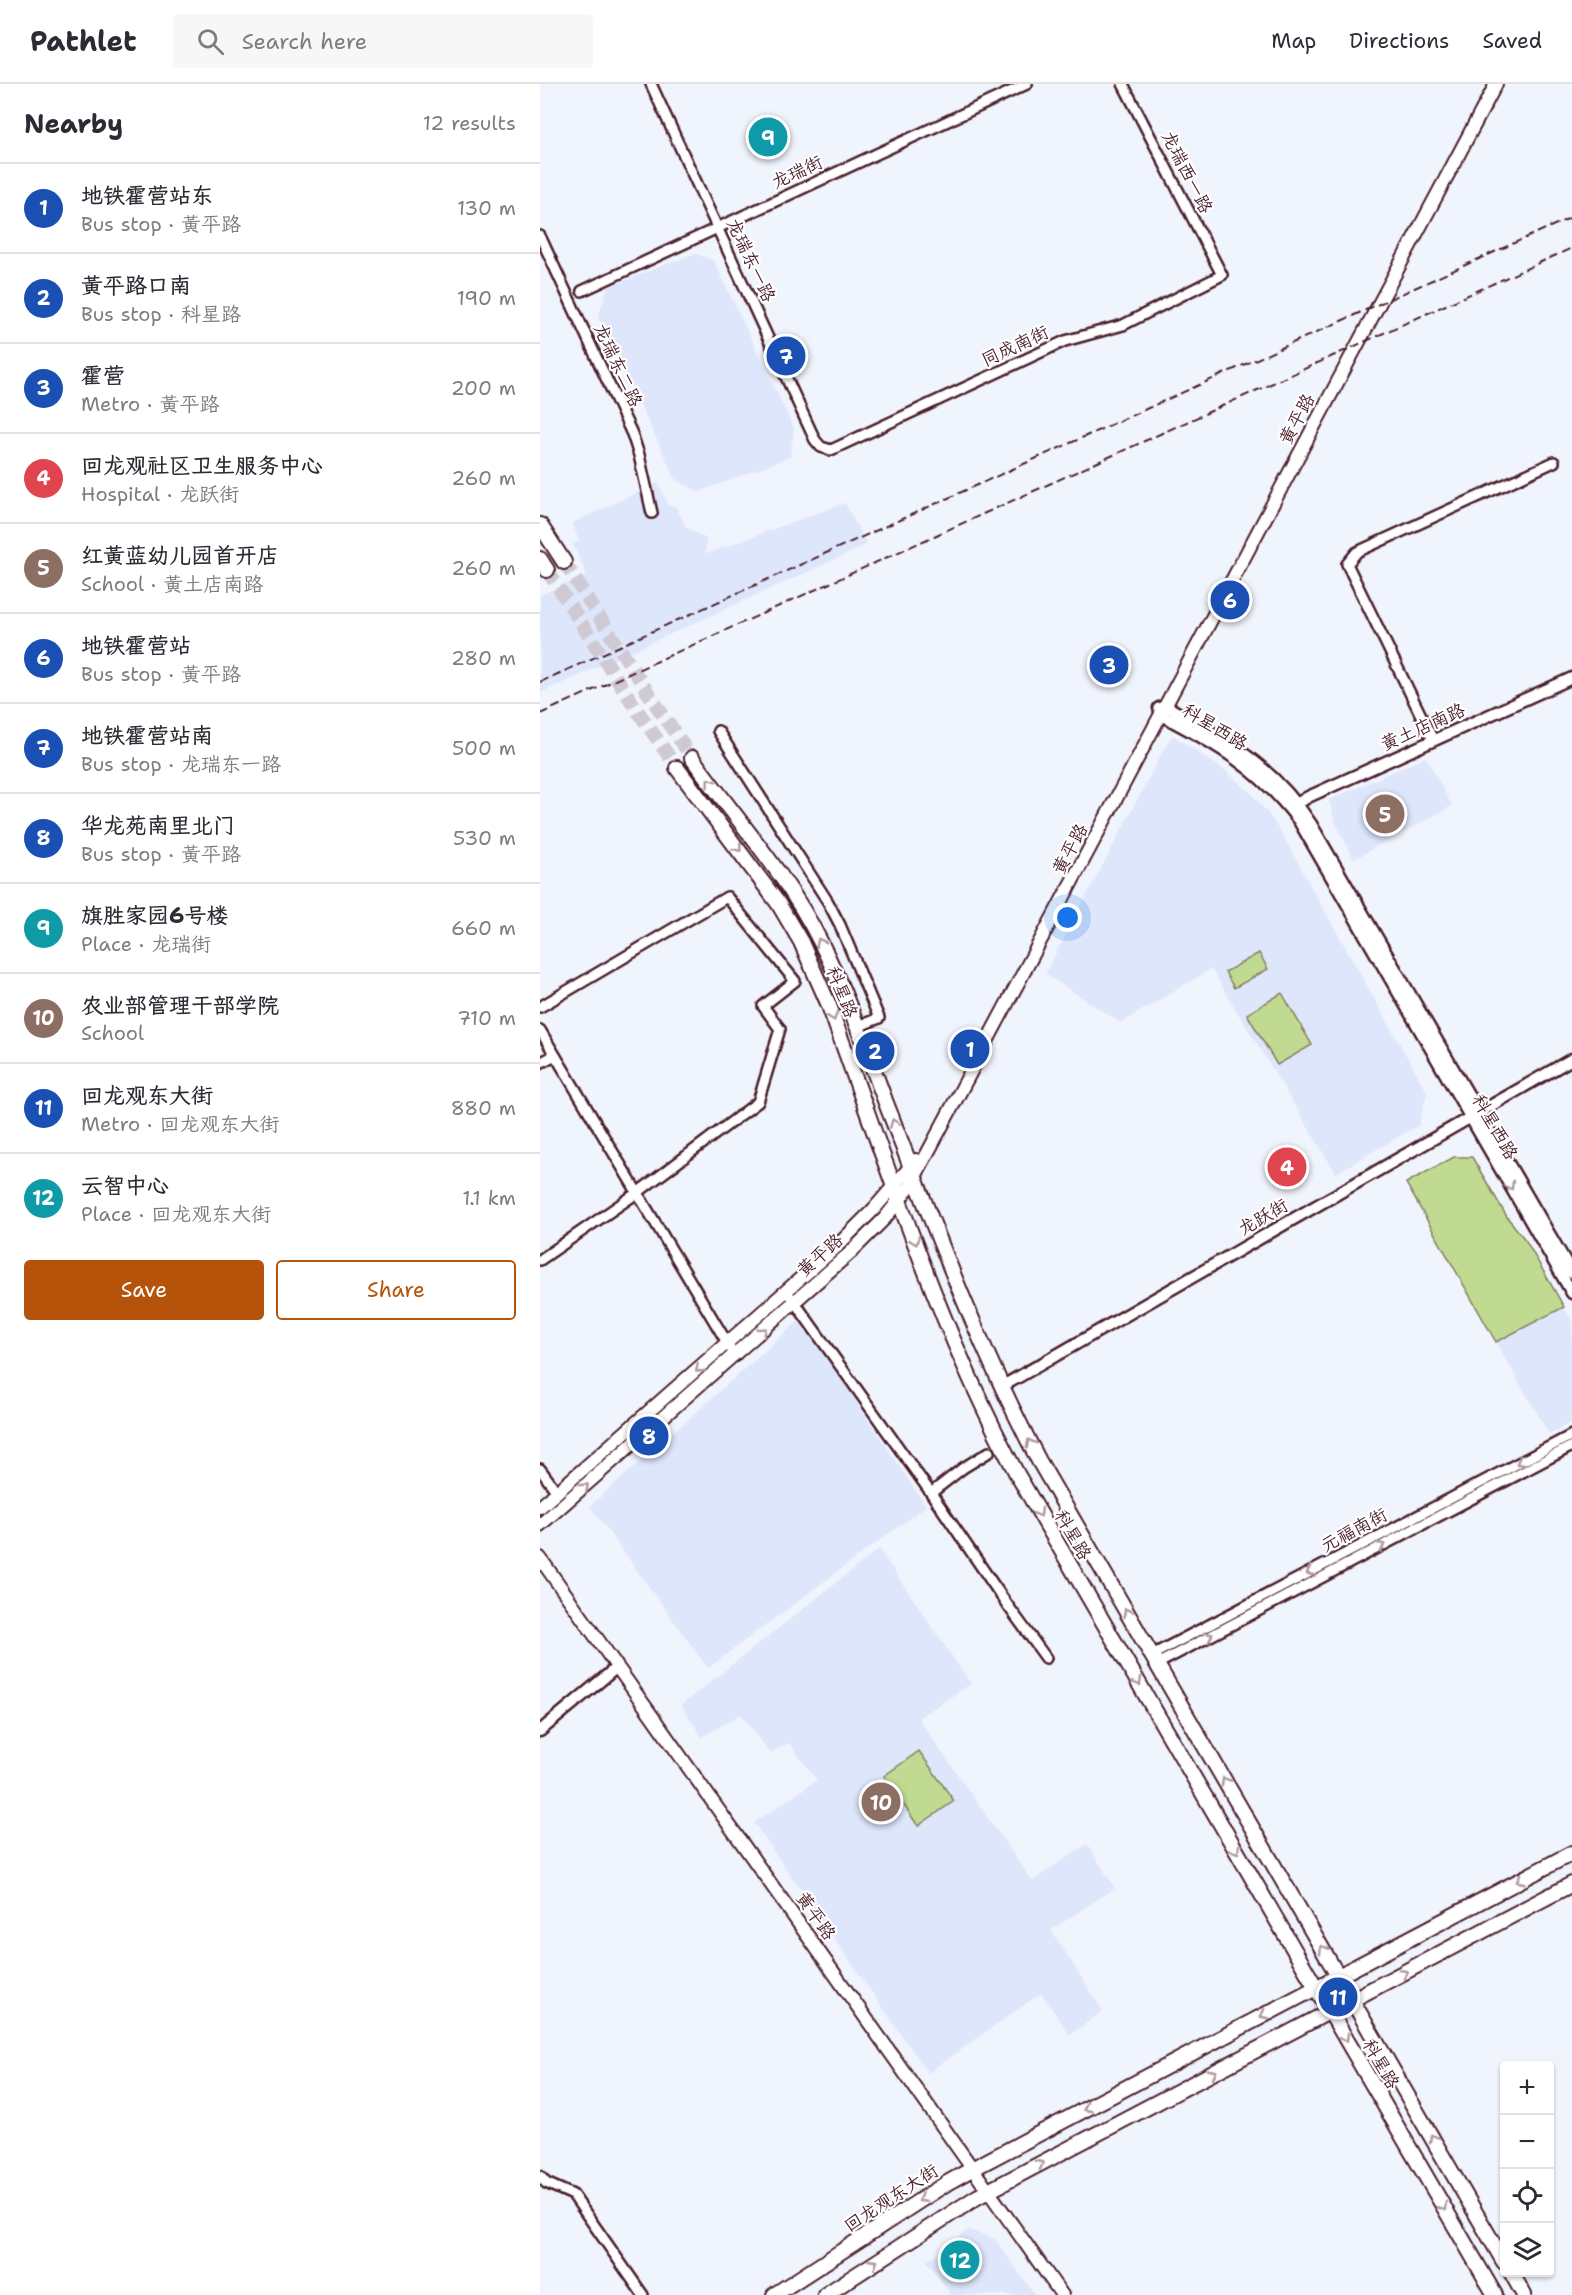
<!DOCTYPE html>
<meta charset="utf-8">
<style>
body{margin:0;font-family:"Shantell Sans","LXGW WenKai TC",sans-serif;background:#f7f7f7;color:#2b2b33}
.controls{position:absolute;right:18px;bottom:18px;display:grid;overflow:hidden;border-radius:6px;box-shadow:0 2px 4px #0004}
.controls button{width:54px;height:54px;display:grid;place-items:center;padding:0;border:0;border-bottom:2px solid #e1e1e2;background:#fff;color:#2b2b33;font:30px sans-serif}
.you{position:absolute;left:528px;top:834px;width:21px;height:21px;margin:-15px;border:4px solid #fff;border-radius:50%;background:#1a73e8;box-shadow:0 0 0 9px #1a73e833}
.badge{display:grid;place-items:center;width:39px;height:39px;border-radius:50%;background:#b45309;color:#fff;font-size:20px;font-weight:700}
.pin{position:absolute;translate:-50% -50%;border:3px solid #fff;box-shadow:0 2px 6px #0006}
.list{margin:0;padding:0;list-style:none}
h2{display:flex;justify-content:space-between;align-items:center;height:78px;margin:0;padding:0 24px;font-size:26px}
h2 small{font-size:20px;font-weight:400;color:#7c7c81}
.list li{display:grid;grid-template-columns:39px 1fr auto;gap:18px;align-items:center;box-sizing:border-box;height:90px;padding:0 24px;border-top:2px solid #e1e1e2}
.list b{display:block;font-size:22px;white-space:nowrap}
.list p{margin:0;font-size:20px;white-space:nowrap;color:#7c7c81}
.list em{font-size:20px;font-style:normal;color:#7c7c81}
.actions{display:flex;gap:12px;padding:18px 24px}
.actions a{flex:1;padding:14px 0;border:2px solid #b45309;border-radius:6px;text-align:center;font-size:21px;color:#b45309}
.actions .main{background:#b45309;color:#fff}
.icon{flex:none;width:33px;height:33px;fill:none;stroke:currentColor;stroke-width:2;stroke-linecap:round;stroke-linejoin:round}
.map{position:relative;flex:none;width:1032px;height:2211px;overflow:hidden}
header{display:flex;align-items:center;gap:36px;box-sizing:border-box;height:84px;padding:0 30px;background:#fff;border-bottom:2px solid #e1e1e2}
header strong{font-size:28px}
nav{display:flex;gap:33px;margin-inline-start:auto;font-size:21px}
.search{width:420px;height:54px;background:#f7f7f7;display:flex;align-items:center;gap:15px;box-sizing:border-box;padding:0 21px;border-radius:6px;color:#7c7c81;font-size:22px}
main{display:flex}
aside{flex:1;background:#fff}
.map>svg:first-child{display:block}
.built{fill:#dee6fb}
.green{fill:#c1da91;stroke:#867c5e;stroke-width:1.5}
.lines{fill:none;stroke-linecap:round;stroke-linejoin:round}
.primary-tunnel{stroke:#cfc9d3;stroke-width:14;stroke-dasharray:14 7;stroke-linecap:butt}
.minor-casing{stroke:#4a1f2b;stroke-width:14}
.tertiary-casing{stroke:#4a1f2b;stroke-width:15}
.secondary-casing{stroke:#4a1f2b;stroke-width:16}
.primary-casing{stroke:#4a1f2b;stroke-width:18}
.minor{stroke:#fff;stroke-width:9}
.tertiary{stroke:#fff;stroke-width:10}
.secondary{stroke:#fff;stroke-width:12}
.primary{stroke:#fff;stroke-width:14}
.rail{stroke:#4a1f2b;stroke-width:2;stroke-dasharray:9 4.5;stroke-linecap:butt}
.oneway{stroke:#ae9aa0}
.labels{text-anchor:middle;stroke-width:4.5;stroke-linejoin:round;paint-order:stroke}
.street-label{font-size:18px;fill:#4a1f2b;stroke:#fff}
</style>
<header>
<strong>Pathlet</strong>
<div class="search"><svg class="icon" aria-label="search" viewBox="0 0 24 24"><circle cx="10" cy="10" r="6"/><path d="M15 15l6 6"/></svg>Search here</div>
<nav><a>Map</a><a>Directions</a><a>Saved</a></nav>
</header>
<main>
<aside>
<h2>Nearby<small>12 results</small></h2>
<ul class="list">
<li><span class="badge" style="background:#1a4fb4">1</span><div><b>地铁霍营站东</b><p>Bus stop · 黄平路</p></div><em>130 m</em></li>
<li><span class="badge" style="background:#1a4fb4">2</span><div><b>黄平路口南</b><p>Bus stop · 科星路</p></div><em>190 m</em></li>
<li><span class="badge" style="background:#1a4fb4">3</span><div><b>霍营</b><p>Metro · 黄平路</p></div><em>200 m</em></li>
<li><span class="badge" style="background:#e0444e">4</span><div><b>回龙观社区卫生服务中心</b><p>Hospital · 龙跃街</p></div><em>260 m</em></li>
<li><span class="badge" style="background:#8d6e63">5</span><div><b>红黄蓝幼儿园首开店</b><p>School · 黄土店南路</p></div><em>260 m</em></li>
<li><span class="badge" style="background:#1a4fb4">6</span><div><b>地铁霍营站</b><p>Bus stop · 黄平路</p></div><em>280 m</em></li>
<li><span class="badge" style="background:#1a4fb4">7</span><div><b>地铁霍营站南</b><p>Bus stop · 龙瑞东一路</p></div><em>500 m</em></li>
<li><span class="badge" style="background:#1a4fb4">8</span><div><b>华龙苑南里北门</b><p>Bus stop · 黄平路</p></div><em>530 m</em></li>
<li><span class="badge" style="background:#0f9aa8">9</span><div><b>旗胜家园6号楼</b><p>Place · 龙瑞街</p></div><em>660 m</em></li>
<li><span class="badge" style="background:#8d6e63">10</span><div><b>农业部管理干部学院</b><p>School</p></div><em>710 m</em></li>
<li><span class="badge" style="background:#1a4fb4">11</span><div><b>回龙观东大街</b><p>Metro · 回龙观东大街</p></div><em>880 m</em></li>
<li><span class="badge" style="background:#0f9aa8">12</span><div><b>云智中心</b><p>Place · 回龙观东大街</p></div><em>1.1 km</em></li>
</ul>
<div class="actions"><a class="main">Save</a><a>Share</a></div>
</aside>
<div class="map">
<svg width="1032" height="2211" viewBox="0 0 1032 2211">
<rect width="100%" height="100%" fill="#f0f4fd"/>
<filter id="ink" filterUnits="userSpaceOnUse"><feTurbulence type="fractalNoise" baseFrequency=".0167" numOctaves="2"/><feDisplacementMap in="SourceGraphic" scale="12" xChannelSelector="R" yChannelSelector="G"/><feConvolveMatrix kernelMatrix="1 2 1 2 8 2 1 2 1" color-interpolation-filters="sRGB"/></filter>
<g filter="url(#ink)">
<!-- built -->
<path class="built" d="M155,169L174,177L254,345L250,373L159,408L136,396L58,233L68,203Z
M118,399L129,423L135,421L145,442L166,455L165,470L305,419L327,461L0,609V511L47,491L33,461L39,457L32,439Z
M634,652L687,688L711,709L729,731L741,749L887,1008L879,1041L796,1089L671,885L581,939L505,890L630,654Z
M886,673L912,722L814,775L795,738L789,716Z
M1024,1223L1032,1237V1338L1009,1350L956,1258Z
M261,1235L386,1422L168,1584L50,1422Z
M339,1465L431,1600L378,1634L492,1797L547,1760L575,1804L511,1846L563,1927L530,1951L501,1909L388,1989L214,1739L277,1696L249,1659L230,1669L201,1630L162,1653L141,1621Z
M428,2146L454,2154L495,2211H411L387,2177Z"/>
<!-- green -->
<path class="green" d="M719,869L728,885L694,904L685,888Z
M742,909L772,961L737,981L707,930Z
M914,1073H932L967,1133L986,1157L1024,1223L956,1258L866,1099Z
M379,1667L414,1717L378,1742L344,1692Z"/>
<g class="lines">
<!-- primary-tunnel -->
<path class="primary-tunnel" d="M24,478L114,618L152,674
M7,486L97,626L137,684"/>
<!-- minor casing -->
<g class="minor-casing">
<path id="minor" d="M111,0L275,356L281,363L291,366L525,257L583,241L682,191L583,0
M0,152L92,350L99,371L112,429
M42,207L487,0
M178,647L288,818L300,841L339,934L317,943
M893,656L807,480L817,468L1014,378
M0,923L187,813L255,897L223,922L240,945L218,1018L97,1109L0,1176
M0,946L195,1272
M0,979L15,971
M251,1213L391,1409L466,1519L506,1574
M0,1385L17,1408
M391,1409L423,1384L449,1368
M612,1571L1032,1351
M617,1580L1032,1362
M0,2092L6,2099L33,2111L103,2211"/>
</g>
<!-- tertiary casing -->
<g class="tertiary-casing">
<path id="tertiary" d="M752,723L768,713L1032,594
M1032,1189L771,740C733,681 684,655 626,622L619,624L621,631C677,660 720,685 759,737L1032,1209
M461,1303L1032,975
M0,1647L77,1583"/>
</g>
<!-- secondary casing -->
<g class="secondary-casing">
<path id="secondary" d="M0,1423L294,1165L334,1125L376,1076
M0,1441L311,1168L345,1134L370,1102L956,0
M0,1474L522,2211"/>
</g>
<!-- primary casing -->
<g class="primary-casing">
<path id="primary" d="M0,441L24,478
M0,475L7,486
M152,674C196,735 248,792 281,859C307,911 326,966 346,1019C393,1140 438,1262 499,1377L964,2178
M137,684L238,819L261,858L288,919C346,1077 397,1241 477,1390L955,2211
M971,2188L984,2211
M234,2211L407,2099L432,2085L1032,1769
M285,2211L437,2113L1032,1800"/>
</g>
<!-- minor -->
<use href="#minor" class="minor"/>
<!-- tertiary -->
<use href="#tertiary" class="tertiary"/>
<!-- secondary -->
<use href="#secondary" class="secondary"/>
<!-- primary -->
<use href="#primary" class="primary"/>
<!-- rail -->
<path class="rail" d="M0,598L1032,133
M0,630L1032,164"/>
</g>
<!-- one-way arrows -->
<defs><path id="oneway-chevron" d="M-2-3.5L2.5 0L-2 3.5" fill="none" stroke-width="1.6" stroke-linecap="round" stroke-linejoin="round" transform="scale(1.5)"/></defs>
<g class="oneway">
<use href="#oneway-chevron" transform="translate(170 698) rotate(-126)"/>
<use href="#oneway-chevron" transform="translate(198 764) rotate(52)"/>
<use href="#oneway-chevron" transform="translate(280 858) rotate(-116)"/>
<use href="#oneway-chevron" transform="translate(293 933) rotate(70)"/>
<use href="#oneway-chevron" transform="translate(354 1039) rotate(-111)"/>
<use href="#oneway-chevron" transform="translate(970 1102) rotate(60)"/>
<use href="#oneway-chevron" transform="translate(375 1157) rotate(69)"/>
<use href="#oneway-chevron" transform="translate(223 1247) rotate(-42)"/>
<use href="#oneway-chevron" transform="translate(159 1285) rotate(139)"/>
<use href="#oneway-chevron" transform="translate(490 1359) rotate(-118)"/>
<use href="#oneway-chevron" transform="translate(980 1378) rotate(152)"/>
<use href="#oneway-chevron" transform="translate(45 1403) rotate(-41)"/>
<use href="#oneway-chevron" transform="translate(499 1429) rotate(60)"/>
<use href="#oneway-chevron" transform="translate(841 1462) rotate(-28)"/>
<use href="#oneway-chevron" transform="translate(770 1488) rotate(152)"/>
<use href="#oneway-chevron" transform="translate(587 1528) rotate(-120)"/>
<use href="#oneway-chevron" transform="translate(669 1552) rotate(-28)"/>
<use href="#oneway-chevron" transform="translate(598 1598) rotate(60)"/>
<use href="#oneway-chevron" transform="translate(685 1697) rotate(-120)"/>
<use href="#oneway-chevron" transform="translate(696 1766) rotate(60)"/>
<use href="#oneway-chevron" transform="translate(980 1796) rotate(152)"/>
<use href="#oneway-chevron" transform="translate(783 1865) rotate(-120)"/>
<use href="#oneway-chevron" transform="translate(864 1889) rotate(-28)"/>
<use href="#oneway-chevron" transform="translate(724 1931) rotate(152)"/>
<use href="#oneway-chevron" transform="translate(805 1954) rotate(60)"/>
<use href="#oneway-chevron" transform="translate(673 1989) rotate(-28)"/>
<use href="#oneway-chevron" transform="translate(547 2024) rotate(152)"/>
<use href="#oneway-chevron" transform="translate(893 2054) rotate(-120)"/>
<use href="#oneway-chevron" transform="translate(500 2080) rotate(-28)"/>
<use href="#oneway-chevron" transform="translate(382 2115) rotate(147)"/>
<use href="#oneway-chevron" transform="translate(903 2123) rotate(60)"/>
<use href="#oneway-chevron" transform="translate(334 2179) rotate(-33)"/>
</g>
</g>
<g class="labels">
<!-- street labels -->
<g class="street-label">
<text transform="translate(257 88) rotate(-25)" y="6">龙瑞街</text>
<text transform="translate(647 88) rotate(63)" y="6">龙瑞西一路</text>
<text transform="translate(211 176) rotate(65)" y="6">龙瑞东一路</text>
<text transform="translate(475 262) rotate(-25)" y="6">同成南街</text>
<text transform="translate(78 281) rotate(65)" y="6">龙瑞东二路</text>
<text transform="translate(757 335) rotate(-62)" y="6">黄平路</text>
<text transform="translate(675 643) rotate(31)" y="6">科星西路</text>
<text transform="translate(883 643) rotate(-24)" y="6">黄土店南路</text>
<text transform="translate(530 765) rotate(-62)" y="6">黄平路</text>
<text transform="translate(302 908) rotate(68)" y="6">科星路</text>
<text transform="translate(955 1043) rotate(60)" y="6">科星西路</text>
<text transform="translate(723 1133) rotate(-30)" y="6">龙跃街</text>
<text transform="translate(280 1171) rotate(-42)" y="6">黄平路</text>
<text transform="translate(814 1446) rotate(-28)" y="6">元福南街</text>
<text transform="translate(533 1451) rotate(60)" y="6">科星路</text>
<text transform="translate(276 1832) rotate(55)" y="6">黄平路</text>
<text transform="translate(841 1980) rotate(60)" y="6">科星路</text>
<text transform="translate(351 2114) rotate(-33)" y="6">回龙观东大街</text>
</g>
</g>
</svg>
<div class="controls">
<button>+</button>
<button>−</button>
<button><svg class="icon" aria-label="locate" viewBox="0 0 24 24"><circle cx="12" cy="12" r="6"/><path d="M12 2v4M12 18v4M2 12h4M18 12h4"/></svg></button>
<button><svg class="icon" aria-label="layers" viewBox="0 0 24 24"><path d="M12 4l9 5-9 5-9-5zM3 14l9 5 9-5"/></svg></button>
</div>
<div class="you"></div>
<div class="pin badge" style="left:430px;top:965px;background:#1a4fb4">1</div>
<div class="pin badge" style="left:335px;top:967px;background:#1a4fb4">2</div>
<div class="pin badge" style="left:569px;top:581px;background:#1a4fb4">3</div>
<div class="pin badge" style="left:747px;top:1083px;background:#e0444e">4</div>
<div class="pin badge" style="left:845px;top:730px;background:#8d6e63">5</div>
<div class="pin badge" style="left:690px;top:516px;background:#1a4fb4">6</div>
<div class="pin badge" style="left:246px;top:272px;background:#1a4fb4">7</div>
<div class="pin badge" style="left:109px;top:1352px;background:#1a4fb4">8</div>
<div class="pin badge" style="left:228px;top:53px;background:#0f9aa8">9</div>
<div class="pin badge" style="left:341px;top:1718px;background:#8d6e63">10</div>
<div class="pin badge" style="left:798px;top:1913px;background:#1a4fb4">11</div>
<div class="pin badge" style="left:420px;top:2176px;background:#0f9aa8">12</div>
</div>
</main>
